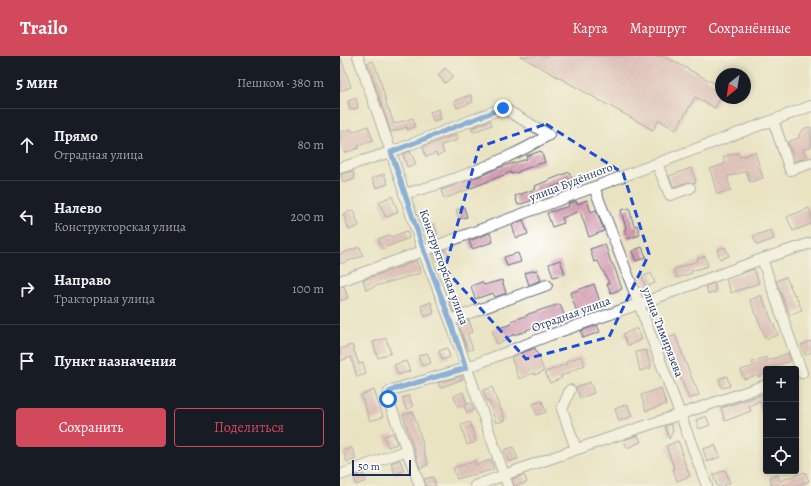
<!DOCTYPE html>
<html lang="ru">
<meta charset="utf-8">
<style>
body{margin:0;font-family:Alegreya,serif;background:#242831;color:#f1f3f6}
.controls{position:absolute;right:12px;bottom:12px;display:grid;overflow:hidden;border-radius:4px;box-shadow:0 2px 6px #0003}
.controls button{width:36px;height:36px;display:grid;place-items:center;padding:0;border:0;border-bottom:1px solid #363941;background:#171b24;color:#f1f3f6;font:20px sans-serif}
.compass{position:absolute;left:375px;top:12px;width:36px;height:36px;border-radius:50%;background:#171b24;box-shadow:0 2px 6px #0003;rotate:210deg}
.scale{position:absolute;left:12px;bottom:10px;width:59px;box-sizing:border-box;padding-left:4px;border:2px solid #1b2f5e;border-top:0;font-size:11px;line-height:14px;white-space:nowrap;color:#1b2f5e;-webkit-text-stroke:3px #fff;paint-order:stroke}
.stop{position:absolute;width:12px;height:12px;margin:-9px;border:3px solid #1a73e8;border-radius:50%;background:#fff}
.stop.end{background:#1a73e8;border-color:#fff;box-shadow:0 1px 4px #0008}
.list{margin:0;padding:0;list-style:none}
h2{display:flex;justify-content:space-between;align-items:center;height:52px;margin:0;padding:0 16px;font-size:17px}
h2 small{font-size:13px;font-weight:400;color:#9ea1a6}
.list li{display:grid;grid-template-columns:26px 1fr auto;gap:12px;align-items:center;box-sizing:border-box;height:72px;padding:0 16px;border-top:1px solid #363941}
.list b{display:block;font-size:15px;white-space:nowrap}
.list p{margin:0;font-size:13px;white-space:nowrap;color:#9ea1a6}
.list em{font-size:13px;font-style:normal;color:#9ea1a6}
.actions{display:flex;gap:8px;padding:12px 16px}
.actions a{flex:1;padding:9px 0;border:1px solid #d1495b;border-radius:4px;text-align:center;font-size:14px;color:#d1495b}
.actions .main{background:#d1495b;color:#fff}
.icon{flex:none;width:22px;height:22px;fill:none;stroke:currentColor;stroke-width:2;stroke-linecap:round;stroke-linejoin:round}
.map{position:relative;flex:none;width:471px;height:430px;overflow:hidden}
header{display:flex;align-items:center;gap:24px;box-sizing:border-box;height:56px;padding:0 20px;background:#d1495b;color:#fff}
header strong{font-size:19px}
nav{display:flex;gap:22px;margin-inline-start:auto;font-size:14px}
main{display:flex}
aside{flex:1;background:#171b24}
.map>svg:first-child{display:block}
.building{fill:url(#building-hatch)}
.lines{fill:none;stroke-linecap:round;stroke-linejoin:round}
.minor-casing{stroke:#636e81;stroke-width:12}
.minor{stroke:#fff;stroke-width:10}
.route{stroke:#1a73e8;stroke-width:5}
.marked{fill:none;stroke:#1d4ed8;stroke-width:3;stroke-dasharray:8 5;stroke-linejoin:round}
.labels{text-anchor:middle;stroke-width:3.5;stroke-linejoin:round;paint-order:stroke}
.street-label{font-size:12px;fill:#1b2f5e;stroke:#fff}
</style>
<header>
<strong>Trailo</strong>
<nav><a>Карта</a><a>Маршрут</a><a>Сохранённые</a></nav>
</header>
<main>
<aside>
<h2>5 мин<small>Пешком · 380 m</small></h2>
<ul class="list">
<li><svg class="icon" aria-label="ahead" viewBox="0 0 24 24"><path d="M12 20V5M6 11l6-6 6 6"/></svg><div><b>Прямо</b><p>Отрадная улица</p></div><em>80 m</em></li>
<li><svg class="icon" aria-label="left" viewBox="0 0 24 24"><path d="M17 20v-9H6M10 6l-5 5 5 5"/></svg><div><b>Налево</b><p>Конструкторская улица</p></div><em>200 m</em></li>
<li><svg class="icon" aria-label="right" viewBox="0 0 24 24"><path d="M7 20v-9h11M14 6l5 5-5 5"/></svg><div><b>Направо</b><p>Тракторная улица</p></div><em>100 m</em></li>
<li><svg class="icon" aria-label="arrive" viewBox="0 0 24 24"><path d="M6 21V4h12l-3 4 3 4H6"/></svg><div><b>Пункт назначения</b></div></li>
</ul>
<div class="actions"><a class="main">Сохранить</a><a>Поделиться</a></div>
</aside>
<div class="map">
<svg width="471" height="430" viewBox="0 0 471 430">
<defs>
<pattern id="building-hatch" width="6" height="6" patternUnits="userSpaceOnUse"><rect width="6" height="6" fill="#d79fb4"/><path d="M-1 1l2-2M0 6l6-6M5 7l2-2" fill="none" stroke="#ae8296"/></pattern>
</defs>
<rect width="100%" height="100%" fill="#fff"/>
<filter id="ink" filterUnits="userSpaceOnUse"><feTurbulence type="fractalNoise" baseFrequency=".025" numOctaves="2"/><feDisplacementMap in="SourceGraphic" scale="8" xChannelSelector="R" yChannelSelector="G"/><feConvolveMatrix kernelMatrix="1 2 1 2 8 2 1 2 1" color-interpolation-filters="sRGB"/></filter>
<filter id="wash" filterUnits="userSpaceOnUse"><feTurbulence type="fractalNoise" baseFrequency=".012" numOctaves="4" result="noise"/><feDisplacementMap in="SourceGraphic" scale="16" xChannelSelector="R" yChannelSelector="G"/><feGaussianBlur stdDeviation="0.9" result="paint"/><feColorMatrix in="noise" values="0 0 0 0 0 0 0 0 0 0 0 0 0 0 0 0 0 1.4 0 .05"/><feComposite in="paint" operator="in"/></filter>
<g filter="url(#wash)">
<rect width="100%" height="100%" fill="#eae3c2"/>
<g id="blocks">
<!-- building -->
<path class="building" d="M180,0H324L381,31V40L375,52L355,41L336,74L319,64L313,74Z
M1,2L11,31L0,35V3Z
M33,5L39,20L48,53H49L54,68L73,62L75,71L67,74V71L51,76L27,7Z
M105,12L113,20L105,27L98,19Z
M131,39L133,46L117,52L114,45Z
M16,42L18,52L10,54L8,45Z
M99,53L101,63L93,65L90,56Z
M150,64L152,69L133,76L131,72Z
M28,70L33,84L18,90L19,92L4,97L0,87V76L11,73L13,76Z
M471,71V91L463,94L466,102L455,105L448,86L459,82V78L465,72Z
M116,78L118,84L101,89L104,97L97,100L96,97L86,101L83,91Z
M70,95L76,108L67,111L63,98Z
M201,95L205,106L179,115V116L171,118V116L104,143L101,134L145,118L158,112L187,103L186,100Z
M415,96L423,122L410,126L406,115L387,121L391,134L377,138L370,113L385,108L383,101L398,97L400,101Z
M351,112L356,126L353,127L348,126L334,131L329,120Z
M13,115L15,123L3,127L1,118Z
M229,116L232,123L208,133L210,139L200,143L199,142L178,149L175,140L196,133L195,130Z
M44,118L48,128L36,132L32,122Z
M52,140L58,156L46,161L39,146Z
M247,144L251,156L256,154L264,175L249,181L240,155L222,162L224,167L212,171L207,157L229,150L228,148L236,145L237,148Z
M124,151L127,161L119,163L116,154Z
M289,152L294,170L297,169L300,179L288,183L284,174L286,173L281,154Z
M469,152L471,157V168L453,175L447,161Z
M13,154L19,170L9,174L3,158Z
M183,164L188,178L176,182L172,169Z
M94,168L98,178L91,181L88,170Z
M431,174L434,183L417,189L413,180Z
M67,175L69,182L42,193L38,183L50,179L51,181Z
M150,177L153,186L132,193L129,185Z
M265,188L271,207H272L275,213L282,233L271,237L267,228L269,227L258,205L254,206L250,193Z
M20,191L23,200L0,208V198Z
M302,191L306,201L296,205L292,195Z
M385,191L389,200L380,203L377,194Z
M106,194L108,200L96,205L93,198Z
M178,197L181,206L167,210L164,201Z
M365,200L368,210L351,215L352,217L337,222L334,213L358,205L357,203Z
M76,204L81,217L35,230L26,234L23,224L68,208V207Z
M220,204L225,218L213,221L209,208Z
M414,213L419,227L391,237L386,223Z
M197,214L201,224L189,229L185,217Z
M311,217L315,227L306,231L302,221Z
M446,221L454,239L455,238L462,254L450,259L436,225Z
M162,224L166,237L155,241L153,237L135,243L131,230L142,226L144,229Z
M374,227L376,236L368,238L366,230Z
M254,228L261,249L237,256L230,237Z
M4,230L8,242L0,245V231Z
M421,239L438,279L426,283L410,244Z
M118,241L122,253L114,256L109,244Z
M91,246L94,257L85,261L81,250Z
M220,248L225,261L186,274L187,275L167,281L168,284L157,288L152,274L172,268L171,265L188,259V258Z
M129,264L133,276L127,278L133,293L128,295L118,268Z
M257,269L260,276L243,282L241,275Z
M295,273H297L302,283L290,289H288L283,278Z
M335,279L354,328H355L359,339L349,343L326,283Z
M46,282L51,297L38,302L33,286Z
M471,285V296L465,299L461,289Z
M12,289L19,308L23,307L26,318L17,321L11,301L0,305V293Z
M107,292L110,301L102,304L99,295Z
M195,292L204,315L195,319L194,317L179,323L171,301Z
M306,294L311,312L300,315L296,296Z
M87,297L91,307L82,310L78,300Z
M448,297L451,305L426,313V318L418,321L417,319L404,323L401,314L414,310L412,306L426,301L427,305Z
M241,300L245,309L221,320L222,322L210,327L205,316L227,308L226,306Z
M66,305L70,315L58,319L54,309Z
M122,320L123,323L100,332L98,327Z
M387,320L390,330L382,332L379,323Z
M250,326L254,337L240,342L236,331Z
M152,331L160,353H161L165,364L156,367L149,345H147L143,334Z
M321,332L326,348L306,355L301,339Z
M34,334L43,361L30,365L21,339Z
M123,336L127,348L118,351L114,340Z
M426,337V358L425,359L420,345L409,350L411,355L385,365L381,352Z
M69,340L73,351L66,353L62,342Z
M202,345L206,356L197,359L193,348Z
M131,347L134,354L127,357L124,350Z
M287,348L292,360L279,365L275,353Z
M73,356L83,388L82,389L88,409L80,412L63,359Z
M366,360L370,369L359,373L356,364Z
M130,366L136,386L127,389L121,369Z
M331,368L333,375L329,383L325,370Z
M53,377L57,388L48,391L44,380Z
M298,379L301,386L287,392L284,384Z
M338,385L343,398H341L350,420L337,425L333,413L334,412L326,390Z
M375,389L380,401L367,406L363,393Z
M173,391L178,403L168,406L164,394Z
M12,392L16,403L7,406L3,395Z
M60,404L64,415L55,418L51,407Z
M151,404L154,413L134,419L133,418L117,423L113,412L135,405L136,409Z
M385,414L390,427L381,430H377L373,419Z
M465,416L469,425L455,430H429L432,428L430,421L438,419L440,425Z
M23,417L26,425L16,429L14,421Z
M184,419L187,426L177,430H174L172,423Z
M93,421L96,430H86L84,423Z"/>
</g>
</g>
<g filter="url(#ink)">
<use href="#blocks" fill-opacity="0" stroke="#636e81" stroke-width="1"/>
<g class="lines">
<!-- minor casing -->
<g class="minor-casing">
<path id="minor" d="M18,0L51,96L83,195L110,264L168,430
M433,64L450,114L471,107
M317,108L330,139L350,132
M0,112L51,96L163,52L209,79C165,105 114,125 64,138
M254,131L299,248L367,430
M422,203L462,317
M0,225L83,195L471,50
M110,264L207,229
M230,334L222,353L236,393
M0,419L67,394
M80,430L48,343L49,336L55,333L126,312L210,279L299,248L422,203L471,187
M135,430C231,393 329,363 426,329"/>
</g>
<!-- minor -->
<use href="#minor" class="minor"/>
</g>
</g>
<g class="lines" filter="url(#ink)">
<!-- route -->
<path class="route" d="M48,343L49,336L55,333L126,312L110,264L84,195L51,96L163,52"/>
</g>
<!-- marked area -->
<path d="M0 0H471V430H0ZM206,68L283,117L309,198L269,281L186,303L105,213L139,91Z" fill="#eae3c2" fill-opacity=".55" fill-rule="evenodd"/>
<path class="marked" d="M206,68L283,117L309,198L269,281L186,303L105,213L139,91Z"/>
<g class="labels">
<!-- street labels -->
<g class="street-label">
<text transform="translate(231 126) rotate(-21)" y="4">улица Будённого</text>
<text transform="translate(104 211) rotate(70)" y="4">Конструкторская улица</text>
<text transform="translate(231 258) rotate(-20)" y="4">Отрадная улица</text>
<text transform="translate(323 276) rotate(69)" y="4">улица Тимирязева</text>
</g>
</g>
</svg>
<div class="controls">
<button>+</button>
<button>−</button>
<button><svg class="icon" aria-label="locate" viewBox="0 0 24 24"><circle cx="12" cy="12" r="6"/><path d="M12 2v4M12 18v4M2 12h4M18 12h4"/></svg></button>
</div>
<svg class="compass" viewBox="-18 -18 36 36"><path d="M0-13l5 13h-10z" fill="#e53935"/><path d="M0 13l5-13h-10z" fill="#9ea1a6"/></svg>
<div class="scale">50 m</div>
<div class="stop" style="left:48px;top:343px"></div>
<div class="stop end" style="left:163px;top:52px"></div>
</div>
</main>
